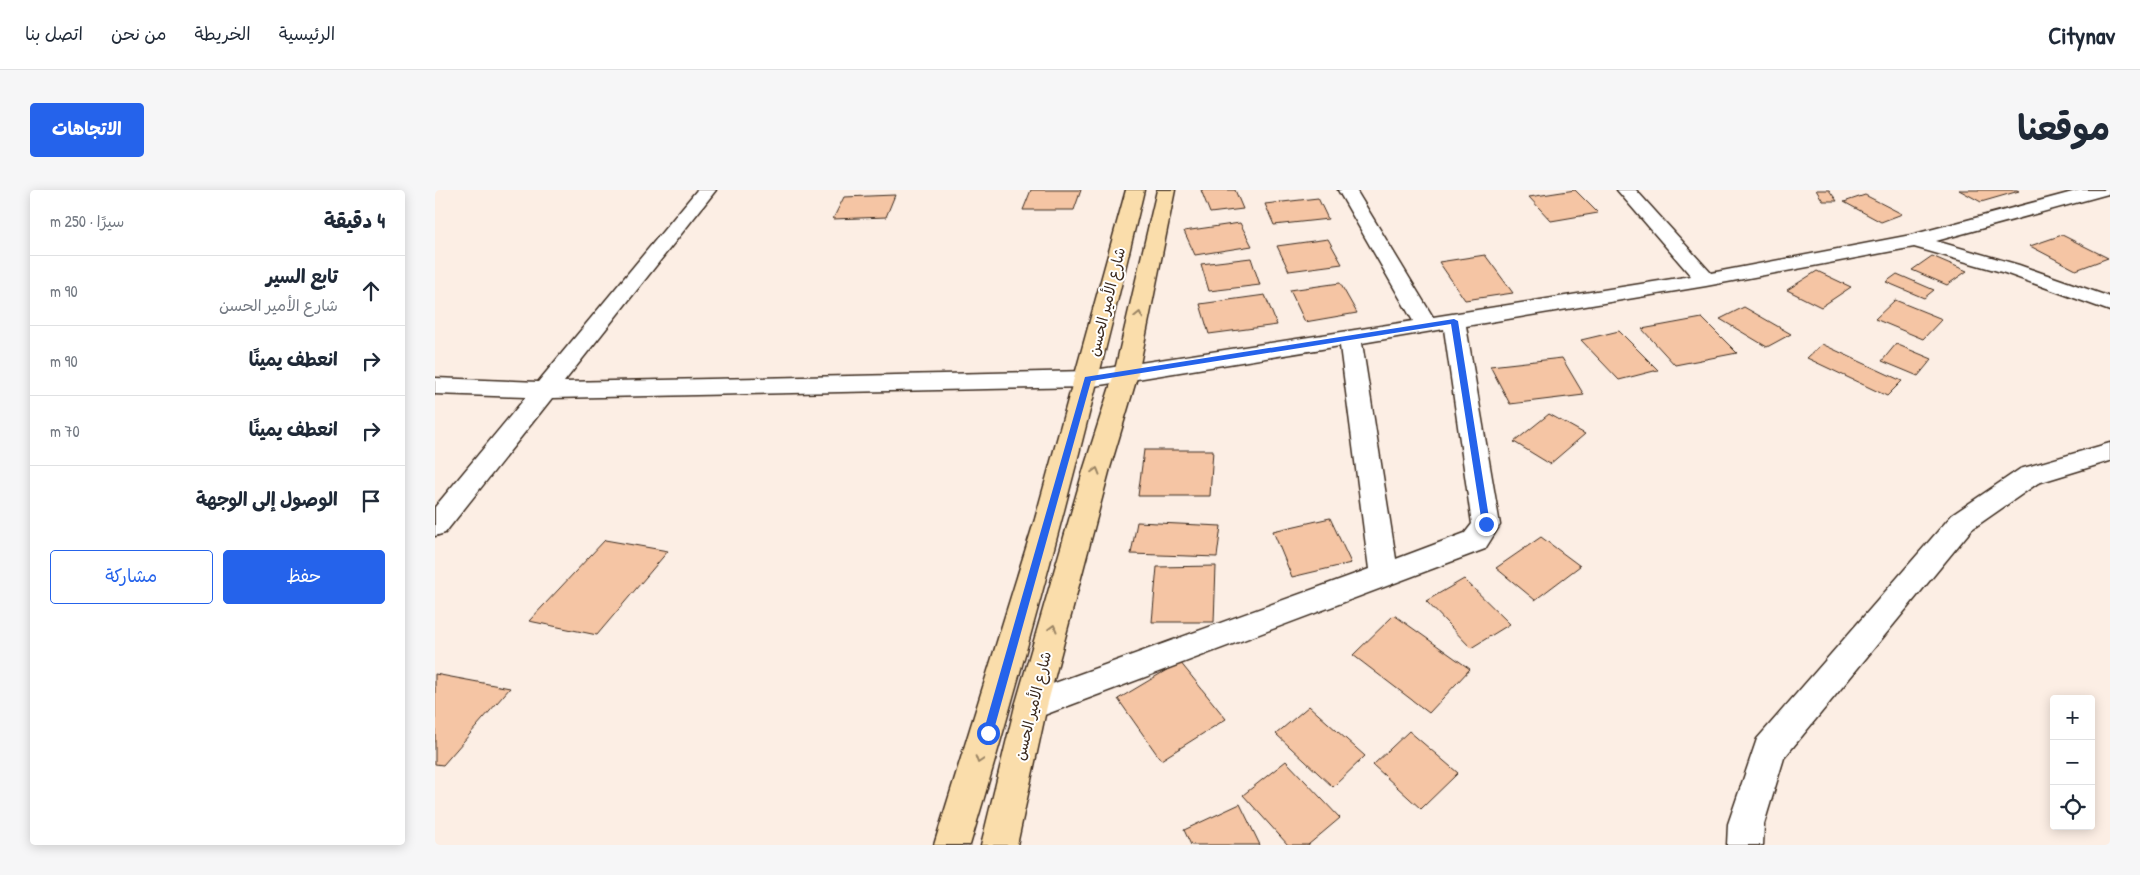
<!DOCTYPE html>
<html lang="ar">
<meta charset="utf-8">
<style>
body{margin:0;font-family:"Patrick Hand","Playpen Sans Arabic",sans-serif;background:#f6f6f7;color:#1f2937;direction:rtl}
.controls{position:absolute;right:15px;bottom:15px;display:grid;overflow:hidden;border-radius:5px;box-shadow:0 2px 12px #0003}
.controls button{width:45px;height:45px;display:grid;place-items:center;padding:0;border:0;border-bottom:1px solid #e0e1e3;background:#fff;color:#1f2937;font:25px sans-serif}
.stop{position:absolute;width:15px;height:15px;margin:-11px;border:4px solid #2563eb;border-radius:50%;background:#fff}
.stop.end{background:#2563eb;border-color:#fff;box-shadow:0 1px 5px #0008}
.list{margin:0;padding:0;list-style:none}
h2{display:flex;justify-content:space-between;align-items:center;height:65px;margin:0;padding:0 20px;font-size:21px}
h2 small{font-size:16px;font-weight:400;color:#747a83}
.list li{display:grid;grid-template-columns:32px 1fr auto;gap:15px;align-items:center;box-sizing:border-box;height:70px;padding:0 20px;border-top:1px solid #e0e1e3}
.list b{display:block;font-size:19px;white-space:nowrap}
.list p{margin:0;font-size:16px;white-space:nowrap;color:#747a83}
.list em{font-size:16px;font-style:normal;color:#747a83}
.actions{display:flex;gap:10px;padding:15px 20px}
.actions a{flex:1;padding:11px 0;border:1px solid #2563eb;border-radius:5px;text-align:center;font-size:18px;color:#2563eb}
.actions .main{background:#2563eb;color:#fff}
.icon{flex:none;width:28px;height:28px;fill:none;stroke:currentColor;stroke-width:2;stroke-linecap:round;stroke-linejoin:round}
.map{position:relative;flex:none;width:1675px;height:655px;overflow:hidden;direction:ltr;border-radius:5px}
header{display:flex;align-items:center;gap:30px;box-sizing:border-box;height:70px;padding:0 25px;background:#fff;border-bottom:1px solid #e0e1e3}
header strong{font-size:24px}
nav{display:flex;gap:28px;margin-inline-start:auto;font-size:18px}
.intro{display:flex;align-items:center;justify-content:space-between;box-sizing:border-box;height:120px;padding:0 30px}
h1{margin:0;font-size:35px}
.button{padding:12px 22px;border-radius:5px;background:#2563eb;color:#fff;font-size:18px;font-weight:700}
main{display:flex;gap:30px;padding:0 30px}
aside{flex:1;background:#fff;border-radius:5px;box-shadow:0 2px 12px #0003}
.map>svg:first-child{display:block}
.building{fill:#f5c5a4;stroke:#3b2a1e}
.lines{fill:none;stroke-linecap:round;stroke-linejoin:round}
.street-casing{stroke:#3b2a1e;stroke-width:3}
.primary-casing{stroke:#3b2a1e;stroke-width:3}
.street{fill:#fff;fill-rule:evenodd}
.primary{fill:#faddab;fill-rule:evenodd}
.oneway{stroke:#9a8464}
.route{fill:#2563eb}
.labels{text-anchor:middle;stroke-width:4;stroke-linejoin:round;paint-order:stroke}
.street-label{font-size:15px;fill:#3b2a1e;stroke:#fff}
</style>
<header>
<strong>Citynav</strong>
<nav><a>الرئيسية</a><a>الخريطة</a><a>من نحن</a><a>اتصل بنا</a></nav>
</header>
<div class="intro"><h1>موقعنا</h1><a class="button">الاتجاهات</a></div>
<main>
<div class="map">
<svg width="1675" height="655" viewBox="0 0 1675 655">
<rect width="100%" height="100%" fill="#fceee4"/>
<filter id="ink" filterUnits="userSpaceOnUse"><feTurbulence type="fractalNoise" baseFrequency=".02" numOctaves="2"/><feDisplacementMap in="SourceGraphic" scale="10" xChannelSelector="R" yChannelSelector="G"/><feConvolveMatrix kernelMatrix="1 2 1 2 8 2 1 2 1" color-interpolation-filters="sRGB"/></filter>
<g filter="url(#ink)">
<!-- building -->
<path class="building" d="M596,0H646L639,20H588Z
M766,0H800L808,19L775,23Z
M1140,0L1163,23L1116,31L1094,7Z
M1381,0H1394L1402,11H1388Z
M1524,0H1582L1584,1L1546,12Z
M460,5L451,27L398,29L409,7Z
M1430,5L1467,24L1446,32L1409,12Z
M883,8L893,29L839,35L830,14Z
M805,33L817,56L760,65L749,41Z
M1627,45L1673,68L1641,80L1595,56Z
M893,49L907,74L854,81L842,56Z
M1050,65L1078,103L1030,110L1004,72Z
M1497,66L1532,81L1512,95L1477,80Z
M816,68L825,95L774,101L766,74Z
M1382,81L1416,97L1386,117L1352,100Z
M1462,84L1499,100L1489,108L1451,92Z
M905,93L922,123L870,132L855,100Z
M830,105L842,135L774,144L765,114Z
M1460,110L1507,129L1488,149L1440,129Z
M1309,117L1356,144L1332,157L1285,129Z
M1267,128L1302,163L1240,175L1207,139Z
M1184,141L1223,180L1184,190L1146,150Z
M1387,154L1467,191L1452,206L1372,168Z
M1461,154L1497,169L1483,186L1447,171Z
M1127,168L1149,205L1075,214L1055,176Z
M1114,224L1150,244L1115,274L1079,252Z
M709,260H778L775,306H703Z
M895,328L916,373L857,387L838,341Z
M702,332L786,336L782,367L696,364Z
M1106,347L1145,376L1100,410L1061,378Z
M170,350L233,361L162,445L94,431Z
M781,376L779,432H717L722,377Z
M1029,389L1075,434L1036,458L991,411Z
M959,425L1035,479L994,523L918,465Z
M745,472L791,529L726,570L683,509Z
M0,484L75,498L8,575L0,574Z
M874,516L930,566L898,597L841,544Z
M974,541L1023,583L986,619L938,575Z
M851,571L905,628L873,655H853L808,605Z
M805,614L825,655H756L749,640Z"/>
<g class="lines">
<!-- street casing -->
<g class="street-casing">
<path id="street" d="M262,0H281L129,192L653,181L978,131L903,0H921L998,127L1256,86L1182,0H1201L1276,83L1476,45L1645,0H1675L1673,4L1501,51L1584,75L1675,107V121L1570,83L1479,57L1271,96L1031,136L1065,335L1050,359L596,530L584,526L580,516L584,506L934,379L905,156L653,197L117,208L10,343L0,346V317L91,207L0,204V188L103,192ZM1009,139L1037,334L1030,343L961,369L927,153Z
M1675,253V271L1603,293L1537,339L1349,568L1329,634L1328,655H1292L1293,634L1322,549L1517,325L1585,279Z"/>
</g>
<!-- primary casing -->
<g class="primary-casing">
<path id="primary" d="M691,0H709C657,220 600,438 535,655H499L600,329Z
M722,0H740L703,184L675,278L612,516L582,655H546L580,516L649,278L679,184Z"/>
</g>
<!-- street -->
<use href="#street" class="street"/>
<!-- primary -->
<use href="#primary" class="primary"/>
</g>
<!-- one-way arrows -->
<defs><path id="oneway-chevron" d="M-2-3.5L2.5 0L-2 3.5" fill="none" stroke-width="1.6" stroke-linecap="round" stroke-linejoin="round" transform="scale(1.25)"/></defs>
<g class="oneway">
<use href="#oneway-chevron" transform="translate(704 125) rotate(-78)"/>
<use href="#oneway-chevron" transform="translate(661 281) rotate(-74)"/>
<use href="#oneway-chevron" transform="translate(618 438) rotate(-75)"/>
<use href="#oneway-chevron" transform="translate(544 570) rotate(108)"/>
</g>
</g>
<!-- route -->
<path class="route" d="M1019,129L1023,131L1055,334L1051,338L1047,334L1016,134L656,191L558,543L557,546H550L548,543L650,187Z"/>
<g class="labels">
<!-- street labels -->
<g class="street-label">
<text transform="translate(672 112) rotate(-76)" y="5">شارع الأمير الحسن</text>
<text transform="translate(598 516) rotate(-76)" y="5">شارع الأمير الحسن</text>
</g>
</g>
</svg>
<div class="controls">
<button>+</button>
<button>−</button>
<button><svg class="icon" aria-label="locate" viewBox="0 0 24 24"><circle cx="12" cy="12" r="6"/><path d="M12 2v4M12 18v4M2 12h4M18 12h4"/></svg></button>
</div>
<div class="stop" style="left:553px;top:543px"></div>
<div class="stop end" style="left:1051px;top:334px"></div>
</div>
<aside>
<h2>4 دقيقة<small>سيرًا · 250 m</small></h2>
<ul class="list">
<li><svg class="icon" aria-label="ahead" viewBox="0 0 24 24"><path d="M12 20V5M6 11l6-6 6 6"/></svg><div><b>تابع السير</b><p>شارع الأمير الحسن</p></div><em>90 m</em></li>
<li><svg class="icon" aria-label="right" viewBox="0 0 24 24"><path d="M7 20v-9h11M14 6l5 5-5 5"/></svg><div><b>انعطف يمينًا</b></div><em>90 m</em></li>
<li><svg class="icon" aria-label="right" viewBox="0 0 24 24"><path d="M7 20v-9h11M14 6l5 5-5 5"/></svg><div><b>انعطف يمينًا</b></div><em>70 m</em></li>
<li><svg class="icon" aria-label="arrive" viewBox="0 0 24 24"><path d="M6 21V4h12l-3 4 3 4H6"/></svg><div><b>الوصول إلى الوجهة</b></div></li>
</ul>
<div class="actions"><a class="main">حفظ</a><a>مشاركة</a></div>
</aside>
</main>
